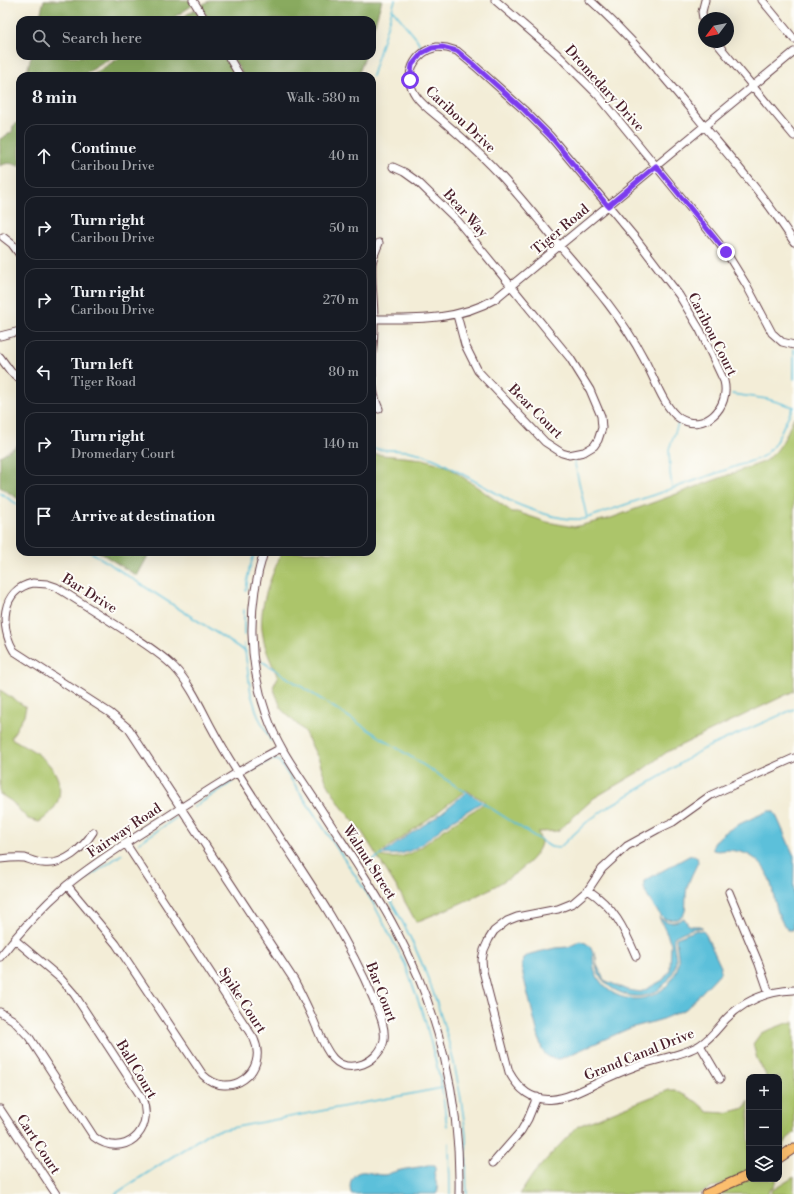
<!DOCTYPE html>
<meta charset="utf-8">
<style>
body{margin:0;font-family:"Libre Bodoni",serif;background:#242831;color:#f1f3f6}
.controls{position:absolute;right:12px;bottom:12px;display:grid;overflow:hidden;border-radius:8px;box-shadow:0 4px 16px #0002}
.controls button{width:36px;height:36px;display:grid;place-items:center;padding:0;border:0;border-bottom:1px solid #363941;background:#171b24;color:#f1f3f6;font:20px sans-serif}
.compass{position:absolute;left:698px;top:12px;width:36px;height:36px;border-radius:50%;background:#171b24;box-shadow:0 4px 16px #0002;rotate:238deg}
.stop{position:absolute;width:12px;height:12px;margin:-9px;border:3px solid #7c3aed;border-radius:50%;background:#fff}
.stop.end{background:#7c3aed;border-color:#fff;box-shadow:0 1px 4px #0008}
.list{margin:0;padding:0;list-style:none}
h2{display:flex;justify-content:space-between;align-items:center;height:52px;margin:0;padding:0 16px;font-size:17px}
h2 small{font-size:13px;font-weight:400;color:#9ea1a6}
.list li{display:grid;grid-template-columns:26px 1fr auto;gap:12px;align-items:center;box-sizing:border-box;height:64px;margin:0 8px 8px;padding:0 8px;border:1px solid #363941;border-radius:12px}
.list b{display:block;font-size:15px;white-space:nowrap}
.list p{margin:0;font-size:13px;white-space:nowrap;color:#9ea1a6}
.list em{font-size:13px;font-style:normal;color:#9ea1a6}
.icon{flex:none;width:22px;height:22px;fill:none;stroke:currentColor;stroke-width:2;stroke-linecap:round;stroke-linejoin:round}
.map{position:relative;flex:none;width:794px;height:1194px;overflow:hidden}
.search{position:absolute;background:#171b24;box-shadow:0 4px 16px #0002;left:16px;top:16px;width:360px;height:44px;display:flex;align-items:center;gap:10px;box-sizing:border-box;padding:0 14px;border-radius:12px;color:#9ea1a6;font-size:15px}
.panel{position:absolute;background:#171b24;box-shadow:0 4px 16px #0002;left:16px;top:72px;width:360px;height:484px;border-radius:12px}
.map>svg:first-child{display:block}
.green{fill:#acc56b;stroke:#7b724b;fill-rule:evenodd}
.forest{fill:#89aa5f;stroke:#6a6445}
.water{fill:#5cc0da;stroke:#537082}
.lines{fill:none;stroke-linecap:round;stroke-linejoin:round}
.stream{stroke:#5cc0da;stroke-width:1.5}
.minor-casing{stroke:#633e45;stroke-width:9}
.major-casing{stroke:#633e45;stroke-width:11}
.minor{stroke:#fff;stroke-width:7}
.major{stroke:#fbbe6e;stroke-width:9}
.route{stroke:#7c3aed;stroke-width:5}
.labels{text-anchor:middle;stroke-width:4;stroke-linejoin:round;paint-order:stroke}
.street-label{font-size:14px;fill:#4a1f2b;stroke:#fdfcf7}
</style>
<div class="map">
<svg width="794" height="1194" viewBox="0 0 794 1194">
<rect width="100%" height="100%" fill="#fdfcf7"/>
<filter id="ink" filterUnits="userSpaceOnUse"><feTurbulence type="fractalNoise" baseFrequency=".025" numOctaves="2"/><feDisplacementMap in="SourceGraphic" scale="8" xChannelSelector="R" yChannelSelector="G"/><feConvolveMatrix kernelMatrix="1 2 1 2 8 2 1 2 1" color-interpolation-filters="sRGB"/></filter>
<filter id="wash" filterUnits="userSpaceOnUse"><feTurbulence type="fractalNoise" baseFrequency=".012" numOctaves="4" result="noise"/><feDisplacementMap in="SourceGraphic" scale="16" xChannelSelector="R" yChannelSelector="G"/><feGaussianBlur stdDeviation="0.9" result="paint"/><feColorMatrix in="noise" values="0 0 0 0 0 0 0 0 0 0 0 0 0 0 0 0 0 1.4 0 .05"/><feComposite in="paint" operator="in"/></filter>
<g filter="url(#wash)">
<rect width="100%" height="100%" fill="#f3edd7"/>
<!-- green -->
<path class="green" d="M794,417V691L667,752L642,770L594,798L558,831L538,832L541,843C533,877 447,909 416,922L399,891L362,832L341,806L326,781L319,760L304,731L282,710L273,687L278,677C272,664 265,650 263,636C257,608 271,577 282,552H372V454L423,459L447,466L487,494L512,512H517L547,522L574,527L611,518L761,463C781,452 785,437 794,417ZM466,790L484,801V803C472,813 457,819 445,829C426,842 407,864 381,856L382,852L434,815Z
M0,690L26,707L24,715L11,738C21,744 32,749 40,756C66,776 67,805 39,822L28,819L11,801L0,794Z
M794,1022V1133L787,1139L779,1155V1077H765L766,1075L757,1059L753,1044L761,1033L787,1023Z
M669,1090H675L697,1102L708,1112L726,1113L745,1108L749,1101V1172L698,1194H520L534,1173L555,1150L578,1126Z
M794,1177V1194H771V1191Z
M749,1179H777L773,1188L769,1190L768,1194H713Z"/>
<!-- forest -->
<path class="forest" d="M44,0H189L193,5L170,20H39Z
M210,0H382L372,33V20H209L200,6Z
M195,9L202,20H179Z
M31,56H114L82,76H26Z
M122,56H224L237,76H91Z
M231,56H365L358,76H244Z
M20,121V167C13,163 7,162 0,166V139L12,132L13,126Z
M20,444V500L0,487V456Z
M99,552H150L137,576Z"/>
<!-- water -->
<path class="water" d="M467,792L482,802C469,810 455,818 443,827C424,842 410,858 383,854L404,838L436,817Z
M768,811H773L776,815L794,856L793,930H788C767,908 781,872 749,855C743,852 736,851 728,850C722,850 719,852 713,850V846C719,830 754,818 768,811Z
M694,855L697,857L698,862C694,871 689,879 687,888C683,905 693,923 664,919C657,911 641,892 644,881L689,856Z
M659,917C666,924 676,923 684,918L689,926H701L703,928C693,927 683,932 674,937C672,950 681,960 671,976C658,997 637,1002 615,990C609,987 602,980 598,973C596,967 596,958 595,952L597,965L604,980L627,990L641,992L663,980L670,970L671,943Z
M697,930L703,931L706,935L721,967L720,973L686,1009L660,1020L630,1028L560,1059C551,1059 547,1057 542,1050L523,975L522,964L524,958L530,954L555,948L568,947L581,941C599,947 590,961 596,974C610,1004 650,1007 670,982C683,964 677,957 676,938Z
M428,1165H435L436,1167L434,1173L438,1191L436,1194H352L351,1193C348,1182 353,1170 366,1172C373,1173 377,1175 385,1175C389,1174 392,1172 397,1171C407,1168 418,1168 428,1165Z"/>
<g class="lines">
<!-- stream -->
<path class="stream" d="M393,10L416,38L422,48
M372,76L395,0
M794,349V379
M732,394L767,399L794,407
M372,449L409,451L422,454L439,461L512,502C533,511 562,521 584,519L760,458C780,446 781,424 794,407
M574,460L587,518
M672,488L670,472L669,449L678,424
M0,493L20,506
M91,552L246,652
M246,591L249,570L255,552
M244,635V610
M244,644L251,694L258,716L271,741
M260,660L470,795
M250,772C258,767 270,757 279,761L372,901L405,964L425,1020L441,1082L447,1126
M475,798L551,847L559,848L588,821L608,807L661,776L701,750L794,709
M194,807L232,782
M139,843L176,818
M372,869L368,863L383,854
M375,874C424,951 454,1037 465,1127C468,1149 465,1172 467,1194
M79,884L122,854
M449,1143L450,1194
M115,1194L210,1132L442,1088"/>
</g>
</g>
<g filter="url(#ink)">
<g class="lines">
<!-- minor casing -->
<g class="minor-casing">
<path id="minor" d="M193,0L205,20
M495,0L556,53L598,95L726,252L747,286L772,333L782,342L794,345
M590,0C633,38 668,82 705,127C736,164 768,201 794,242
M762,0L794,39
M704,25L702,12L705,0
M716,42L794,136
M437,47L447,48L457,51L475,66L524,110L550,136L637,240L679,295L700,330L724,381C731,407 704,434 679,418C664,408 653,375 644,359C622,317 590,281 559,245C541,223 523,200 503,178C485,158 465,140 444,122C435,114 423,106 416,96C402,76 414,52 437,47Z
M228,56L240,76
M393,167L404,172L418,182L457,220L570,358L590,390L601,416L602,428L598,440L594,446L584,452L569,455L562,453L545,442L478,371L465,345L457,315
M3,237L12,244L20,255
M379,243C376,250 373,256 372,264C371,282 374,301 374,319C375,348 366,382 379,409
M372,319C415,319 457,321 495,299L794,52
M0,336L20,331
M0,357L11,372L20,379
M264,552C247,605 248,663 267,716C277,745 296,771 313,797C341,841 372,884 396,930C439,1010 461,1103 459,1194
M33,583L47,584L56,587C80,602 104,617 127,632C143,643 160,653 174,667C190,684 199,704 210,725C219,742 228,757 238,773C284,847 339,917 373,998C378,1011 386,1026 384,1040C382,1051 373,1060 363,1064C331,1076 323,1041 313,1019C307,1006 301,993 294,980L129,729L110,713L14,651C0,627 0,590 33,583Z
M794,758L711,795L673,822L658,829L627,846L602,869L588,890L573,903L558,909L517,917L507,921L494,931L489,939L484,950L482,960L483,971L509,1072C533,1116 567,1098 601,1081C612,1076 623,1071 634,1067C655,1059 682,1056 700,1045C711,1038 718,1028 726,1019C744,1001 768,991 794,990
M0,859C8,858 17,857 25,858C31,860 37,863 43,863C64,866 83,848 93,832
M67,885L116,944L203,1075C229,1101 269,1072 254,1039L126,844
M588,890C614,907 624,928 636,956
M729,892L759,964L769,993
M0,957C20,931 42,907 66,886C95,862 128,842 159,822C199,796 239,770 281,748
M0,1012L13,1020L29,1037L94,1137C123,1160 156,1131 142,1098L74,994L60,978L14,939
M700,1045L720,1079
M0,1109L56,1194
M493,1163L521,1131L528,1119L537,1097"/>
</g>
<!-- major casing -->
<g class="major-casing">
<path id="major" d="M779,1158L794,1148
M706,1194L749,1175"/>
</g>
<!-- minor -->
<use href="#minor" class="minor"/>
<!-- major -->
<use href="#major" class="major"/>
</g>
</g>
<g class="lines" filter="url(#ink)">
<!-- route -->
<path class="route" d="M410,80L412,65L422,53L432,48L442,47L457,51L475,66L524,110L550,136L608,206L656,166L726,252"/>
</g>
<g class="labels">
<!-- street labels -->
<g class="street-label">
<text transform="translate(605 88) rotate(48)" y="5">Dromedary Drive</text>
<text transform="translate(461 119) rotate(43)" y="5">Caribou Drive</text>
<text transform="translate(466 213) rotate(48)" y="5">Bear Way</text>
<text transform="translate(560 229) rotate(-40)" y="5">Tiger Road</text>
<text transform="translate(713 334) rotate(63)" y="5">Caribou Court</text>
<text transform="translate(536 411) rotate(45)" y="5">Bear Court</text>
<text transform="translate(90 593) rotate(32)" y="5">Bar Drive</text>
<text transform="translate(124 830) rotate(-34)" y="5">Fairway Road</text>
<text transform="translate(370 862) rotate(57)" y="5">Walnut Street</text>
<text transform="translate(382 992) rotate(69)" y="5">Bar Court</text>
<text transform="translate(243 1000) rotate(57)" y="5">Spike Court</text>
<text transform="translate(639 1054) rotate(-22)" y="5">Grand Canal Drive</text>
<text transform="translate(137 1069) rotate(59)" y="5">Ball Court</text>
<text transform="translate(39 1144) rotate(57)" y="5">Cart Court</text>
</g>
</g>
</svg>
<div class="controls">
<button>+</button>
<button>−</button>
<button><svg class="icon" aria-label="layers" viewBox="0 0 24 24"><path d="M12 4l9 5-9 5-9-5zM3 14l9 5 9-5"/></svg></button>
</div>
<svg class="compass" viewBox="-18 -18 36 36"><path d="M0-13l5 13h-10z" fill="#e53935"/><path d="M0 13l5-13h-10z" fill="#9ea1a6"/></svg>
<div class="stop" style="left:410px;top:80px"></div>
<div class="stop end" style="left:726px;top:252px"></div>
<div class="search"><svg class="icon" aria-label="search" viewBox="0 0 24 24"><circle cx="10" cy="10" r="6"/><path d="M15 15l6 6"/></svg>Search here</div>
<section class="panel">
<h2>8 min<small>Walk · 580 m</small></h2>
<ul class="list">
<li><svg class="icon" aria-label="ahead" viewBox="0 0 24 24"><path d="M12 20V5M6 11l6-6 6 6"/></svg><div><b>Continue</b><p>Caribou Drive</p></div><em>40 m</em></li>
<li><svg class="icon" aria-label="right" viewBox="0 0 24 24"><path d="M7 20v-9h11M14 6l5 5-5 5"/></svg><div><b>Turn right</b><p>Caribou Drive</p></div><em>50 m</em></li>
<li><svg class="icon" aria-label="right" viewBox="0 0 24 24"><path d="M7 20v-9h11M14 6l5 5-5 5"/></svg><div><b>Turn right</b><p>Caribou Drive</p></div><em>270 m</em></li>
<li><svg class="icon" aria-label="left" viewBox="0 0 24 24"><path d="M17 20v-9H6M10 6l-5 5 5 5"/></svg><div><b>Turn left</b><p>Tiger Road</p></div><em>80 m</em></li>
<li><svg class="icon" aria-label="right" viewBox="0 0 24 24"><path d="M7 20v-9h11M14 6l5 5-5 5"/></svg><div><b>Turn right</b><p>Dromedary Court</p></div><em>140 m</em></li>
<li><svg class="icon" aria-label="arrive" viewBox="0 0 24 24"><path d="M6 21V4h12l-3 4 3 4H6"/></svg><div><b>Arrive at destination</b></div></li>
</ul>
</section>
</div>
